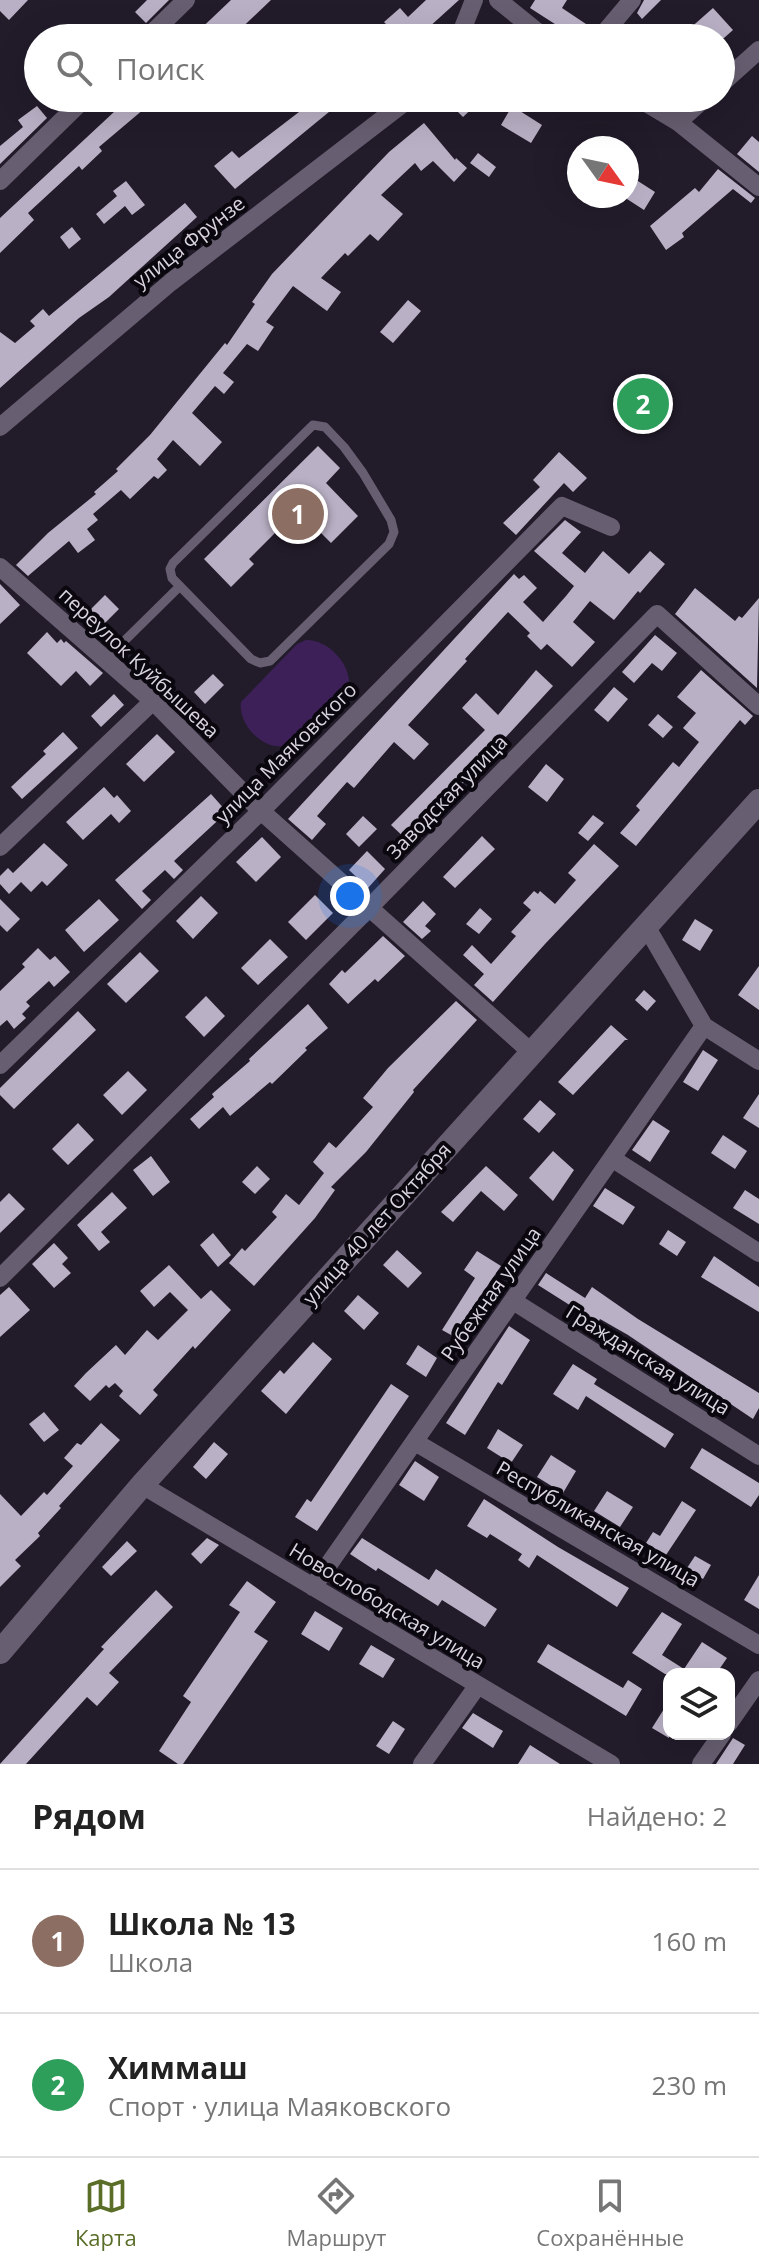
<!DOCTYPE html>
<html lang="ru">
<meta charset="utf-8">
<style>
body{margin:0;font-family:"Open Sans",sans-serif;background:#f6f6f6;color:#222}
.controls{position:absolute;right:24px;bottom:24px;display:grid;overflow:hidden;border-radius:16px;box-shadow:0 8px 32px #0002}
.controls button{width:72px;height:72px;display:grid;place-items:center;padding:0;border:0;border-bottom:2px solid #e0e0e0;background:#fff;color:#222;font:40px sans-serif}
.compass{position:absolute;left:567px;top:136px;width:72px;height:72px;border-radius:50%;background:#fff;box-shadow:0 8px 32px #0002;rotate:123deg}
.you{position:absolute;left:350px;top:896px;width:28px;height:28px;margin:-20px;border:6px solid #fff;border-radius:50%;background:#1a73e8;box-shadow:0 0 0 12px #1a73e833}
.badge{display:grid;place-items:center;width:52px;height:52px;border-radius:50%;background:#5a6e28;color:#fff;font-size:26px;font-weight:700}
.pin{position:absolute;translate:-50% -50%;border:4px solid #fff;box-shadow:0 2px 8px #0006}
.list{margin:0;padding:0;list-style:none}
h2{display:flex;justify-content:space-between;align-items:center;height:104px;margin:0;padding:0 32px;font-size:34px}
h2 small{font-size:26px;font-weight:400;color:#767676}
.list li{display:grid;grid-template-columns:52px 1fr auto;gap:24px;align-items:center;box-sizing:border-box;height:144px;padding:0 32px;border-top:2px solid #e0e0e0}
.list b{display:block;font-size:30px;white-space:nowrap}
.list p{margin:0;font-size:26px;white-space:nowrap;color:#767676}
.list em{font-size:26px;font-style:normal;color:#767676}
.icon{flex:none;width:44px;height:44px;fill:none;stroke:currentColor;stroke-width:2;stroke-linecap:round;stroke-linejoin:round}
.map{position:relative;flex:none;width:759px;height:1764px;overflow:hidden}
.search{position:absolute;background:#fff;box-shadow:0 8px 32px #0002;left:24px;right:24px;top:24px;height:88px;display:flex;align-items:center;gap:20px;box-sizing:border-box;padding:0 28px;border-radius:44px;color:#767676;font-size:30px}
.sheet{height:392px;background:#fff}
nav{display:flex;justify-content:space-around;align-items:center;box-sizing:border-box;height:112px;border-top:2px solid #e0e0e0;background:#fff;font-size:22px;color:#767676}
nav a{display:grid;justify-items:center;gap:4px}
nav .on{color:#5a6e28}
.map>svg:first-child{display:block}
.green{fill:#3c2057}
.building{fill:#b9b0c5}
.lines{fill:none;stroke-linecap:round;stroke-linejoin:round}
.service{stroke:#675f71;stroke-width:9}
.minor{stroke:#675f71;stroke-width:18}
.tertiary{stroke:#675f71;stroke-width:24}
.labels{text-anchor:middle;stroke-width:8;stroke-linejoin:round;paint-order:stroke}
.street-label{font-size:20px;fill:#d9d4df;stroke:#0a070e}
</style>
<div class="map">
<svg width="759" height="1764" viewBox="0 0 759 1764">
<rect width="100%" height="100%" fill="#221b2a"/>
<!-- green -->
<path class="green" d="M306,640C326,639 348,661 349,681L343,691L291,743C268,757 237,725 241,702L297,644Z"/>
<!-- building -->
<path class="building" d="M0,0H28L9,20L0,11Z
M147,0H169L146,23L135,12Z
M231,0H271L231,38H191Z
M426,0H459L417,38H399L384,22L400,8L408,17Z
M535,0H567L562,8L592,28L588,38H572L560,31L558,26L530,8Z
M644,0H661L642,19L637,13Z
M713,8L733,30L724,38H679Z
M129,98H157L99,147L102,151L82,170L79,166L28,213L34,220L0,253V218Z
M288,98H346L235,189L214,166L232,151L239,158L299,112Z
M444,98H483L463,117Z
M37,106L47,118L0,164V146L23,127L18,120Z
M512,106L542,125L531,143L501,125Z
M424,123L455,160L456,158L467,168L454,182L433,161L421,171L415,163L381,195L403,214L378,241L370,234L348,256L345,253L321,278L341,292L327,311L293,286L266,322L274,327L258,351L247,344L223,373L234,382L224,394L215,386L192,413L222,442L200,466L173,440L157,459L167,470L158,479L154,476L130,499L121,490L93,514L98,520L87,529L95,540L78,553L69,541L28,576L16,565L48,533L96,494L94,492L118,471L116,469L150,435L225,343L227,345L255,304L252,302L272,274L389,152Z
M752,136L759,142V172L737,154Z
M478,153L496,167L489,177L470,163Z
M718,169L755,198L751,203L733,189L682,233L684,237L666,250L650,226L695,188L699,192Z
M627,174L655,192L644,210L627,199Z
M126,181L145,205L132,215L125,206L104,224L96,214L117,196L113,191Z
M185,203L197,217L109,297L79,318L0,388V332L15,343L35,326L30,321L43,309L49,316Z
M72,227L81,239L69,249L60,237Z
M408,300L421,311L393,343L380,332Z
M318,446L340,468L326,483L358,516L331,543L298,510L249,559L254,564L231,587L204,559Z
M559,452L587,478L573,492L564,483L516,535L503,523L540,487L533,480Z
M565,520L581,532L562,553L585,573L603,551L629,574L650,551L665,564L640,593L638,591L614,620L590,601L573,622L595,642L572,667L547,644L541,650L527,636L530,633L508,612L465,659L467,661L408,725L429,744L414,760L394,742L354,788L347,782L317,816L326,824L312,840L288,819L514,574L519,579L524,575L537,588L523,602L543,622L566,596L574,586L534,551Z
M0,584L20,605L0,624Z
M695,588L735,621L739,616L742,618L759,598L757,688L675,614Z
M105,595L119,609L102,626L88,612Z
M47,632L57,643L61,639L64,643L66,641L103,673L90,686L76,671L61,686L27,653Z
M655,635L677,653L662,671L652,663L634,683L622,672Z
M536,670L553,686L409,842L391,825L485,730L462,708L476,693L498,715Z
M701,670L753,716L745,725L740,720L636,846L620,833L640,810L636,806L673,762L679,767L699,742L683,728L696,713L677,697Z
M213,674L224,685L205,704L194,692Z
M614,687L628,699L608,722L594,710Z
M114,694L124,705L101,727L91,716Z
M658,714L673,727L663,738L648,725Z
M63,732L78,748L22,799L11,787L46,754L43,751Z
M157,734L175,752L144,782L126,764Z
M546,764L564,779L547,802L528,787Z
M104,787L114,798L117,795L131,811L119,823L111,814L83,840L66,822Z
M211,794L227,812L174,861L183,870L174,879L165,870L142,891L151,900L142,909L115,880Z
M593,815L604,823L588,841L578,833Z
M363,816L377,829L359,847L346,834Z
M482,836L495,849L455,888L443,877Z
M262,837L281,857L256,882L236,862Z
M44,843L68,865L47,886L42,881L31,892L21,882L9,894L0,884V876L8,868L13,873Z
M594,844L619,866L545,944L493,1002L474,985L484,974L463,955L472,945L491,964L516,936L511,932L531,910L523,903L534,891L538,894L540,891L555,904L576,880L568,873Z
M367,851L385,869L368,888L349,870Z
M315,895L333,913L306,940L288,922Z
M201,896L218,913L193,939L176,921Z
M0,899L20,919L7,932L0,925Z
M99,899L119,920L84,952L65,930Z
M423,901L436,914L425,926L431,931L422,939L403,922Z
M480,908L492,919L479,934L466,924Z
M695,919L713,930L700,951L682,940Z
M383,936L405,956L378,982L375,979L348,1004L329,984L342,970L345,973Z
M270,939L288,957L258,985L241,968Z
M38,948L50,960L55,956L70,972L54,987L49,981L26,1002L30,1006L22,1014L26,1018L14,1029L7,1020L0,1026V991L25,967L22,964Z
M140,952L159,971L126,1003L107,984Z
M759,966V1010L738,995Z
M644,990L656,1001L647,1011L635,1000Z
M206,996L225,1016L204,1037L185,1017Z
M456,1001L477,1020L413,1090L414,1092L366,1152L331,1187L335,1190L315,1218L254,1286L229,1263L242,1248L245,1251L277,1217L272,1212L286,1194L299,1205L324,1173L313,1162L329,1142L336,1148L373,1107L363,1098L388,1068Z
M308,1004L328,1028L305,1048L307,1050L272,1084L270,1082L230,1116L223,1107L199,1129L190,1119L214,1097L212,1094L250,1061L249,1059Z
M78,1011L96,1030L14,1109L0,1095V1088Z
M611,1025L628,1040H625L573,1095L558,1082Z
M703,1050L718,1060L698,1091L683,1082Z
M128,1071L147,1090L122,1115L103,1095Z
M759,1094V1128L743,1118Z
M540,1100L556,1114L539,1133L523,1119Z
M653,1120L670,1131L650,1162L632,1150Z
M78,1123L94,1140L68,1165L52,1149Z
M723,1135L747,1151L735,1169L711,1153Z
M553,1151L574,1170L553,1201L529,1178Z
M151,1156L170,1182L153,1196L133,1170Z
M257,1166L270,1179L255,1194L242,1182Z
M486,1166L518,1195L504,1211L481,1191L453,1222L441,1212Z
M605,1188L635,1207L623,1225L593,1206Z
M745,1190L759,1199V1224L733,1208Z
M112,1192L127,1208L101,1232L110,1242L99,1251L77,1225Z
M9,1193L25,1209L0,1233V1202Z
M668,1230L686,1242L677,1256L659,1244Z
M213,1233L231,1255L218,1267L200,1245Z
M54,1243L68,1258L62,1264L71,1273L54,1288L32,1264Z
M397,1250L422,1273L408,1288L383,1265Z
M477,1251L501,1266L453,1336L442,1330L475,1278L464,1270Z
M714,1256L759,1287V1312L701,1277Z
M169,1265L201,1299L211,1290L231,1310L195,1349L193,1346L153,1390L158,1395L140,1415L119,1396L123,1391L115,1383L109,1388L106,1385L90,1401L74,1386L86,1373L116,1345L125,1355L147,1330L158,1340L188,1310L170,1292L154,1307L140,1291Z
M546,1273L585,1298L592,1287L638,1319L759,1393V1408L753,1419L628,1335L600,1319L598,1323L538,1285Z
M9,1287L30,1310L0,1337V1295Z
M358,1295L379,1313L364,1330L344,1311Z
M509,1326L530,1340L502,1385L498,1382L465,1435L446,1423Z
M313,1342L332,1359L286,1414L261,1391L280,1370L284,1374Z
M418,1345L437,1358L426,1377L406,1364Z
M573,1364L597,1379L594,1384L674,1434L665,1448L586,1396L578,1410L553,1394Z
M391,1384L409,1396L317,1531L295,1517L307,1499L311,1502Z
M44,1412L59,1430L44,1442L29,1424Z
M101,1423L120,1440L59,1506L61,1508L38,1533L40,1536L15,1560L21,1566L0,1587V1494L21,1516L44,1492L47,1495L73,1466L64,1458L77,1443L81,1445Z
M498,1429L523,1445L511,1463L487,1448Z
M214,1442L228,1454L206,1479L193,1467Z
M702,1448L759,1483V1495L751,1507L690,1468Z
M551,1455L576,1471L563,1493L537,1477Z
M415,1461L439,1477L424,1501L399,1485Z
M607,1491L633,1507L620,1527L594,1511Z
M484,1499L558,1547L629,1588L617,1607L537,1555L529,1568L518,1560L522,1554L490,1534L487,1538L467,1526Z
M682,1501L696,1510L666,1555L646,1543L653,1532L660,1536Z
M207,1538L219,1545L201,1564L191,1554Z
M362,1538L429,1580L436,1569L497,1609L485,1627L442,1600L438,1606L378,1568L376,1571L350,1554Z
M127,1541L137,1551L111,1576L102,1567Z
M695,1556L711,1565L703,1579L687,1568Z
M759,1575V1609L744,1600Z
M247,1581L276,1602L254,1632L268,1641L183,1764H178L159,1751L191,1702L183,1696L240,1612L229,1605Z
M156,1590L173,1607L109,1673L119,1682L97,1706L87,1697L26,1764H0L104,1649L101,1647Z
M315,1611L343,1628L329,1651L301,1634Z
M662,1612L682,1624L662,1655L684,1669L702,1642L727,1658L716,1674H665L632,1653Z
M548,1644L623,1688L628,1680L642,1689L626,1716L537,1662Z
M371,1645L395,1659L383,1678L359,1664Z
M669,1701V1738L652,1728Z
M473,1713L503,1731L493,1748L462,1728Z
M393,1721L405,1729L389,1754L376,1746Z
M733,1738L745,1745L733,1764H716Z
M530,1745L560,1764H518Z"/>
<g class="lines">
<!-- service -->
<path class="service" d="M313,425L325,427L344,447L363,473L391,520L394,532L389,544L270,661L260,663L251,659L172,578L170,569L173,563Z
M106,659L180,586"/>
<!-- minor -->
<path class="minor" d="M498,0L545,38
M147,38L186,0
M459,38L474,0
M600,38L632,0
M721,84L759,50
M638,98L678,122L759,187
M678,122L705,98
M0,181L85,98
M0,427L171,282L410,98
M0,567L153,701L261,811L531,1052
M0,847L153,701
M646,926L704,1026L759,1061
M0,1065L261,811L562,506L611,527
M613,1159L759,1253
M0,1278L369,908L657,614L759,706
M513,1301L759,1456
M415,1442L759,1645
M142,1485L611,1764
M313,1587L704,1026
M729,1723L759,1680
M422,1764L478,1685
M701,1764L722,1734"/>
<!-- tertiary -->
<path class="tertiary" d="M0,1652L142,1485L759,801"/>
</g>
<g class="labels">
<!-- street labels -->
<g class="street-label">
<text transform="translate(189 242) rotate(-38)" y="7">улица Фрунзе</text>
<text transform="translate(139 663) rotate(43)" y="7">переулок Куйбышева</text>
<text transform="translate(286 753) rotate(-45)" y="7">улица Маяковского</text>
<text transform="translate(447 797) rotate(-46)" y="7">Заводская улица</text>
<text transform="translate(377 1224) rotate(-48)" y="7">улица 40 лет Октября</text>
<text transform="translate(491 1294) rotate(-55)" y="7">Рубежная улица</text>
<text transform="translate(648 1360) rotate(32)" y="7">Гражданская улица</text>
<text transform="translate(598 1524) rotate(30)" y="7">Республиканская улица</text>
<text transform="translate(387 1606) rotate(31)" y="7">Новослободская улица</text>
</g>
</g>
</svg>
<div class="controls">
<button><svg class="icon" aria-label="layers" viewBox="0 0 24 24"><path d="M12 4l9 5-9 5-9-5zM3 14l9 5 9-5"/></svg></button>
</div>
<svg class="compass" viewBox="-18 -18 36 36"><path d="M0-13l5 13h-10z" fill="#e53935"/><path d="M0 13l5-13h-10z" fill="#767676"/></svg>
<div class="you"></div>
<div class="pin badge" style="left:298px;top:514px;background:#8d6e63">1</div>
<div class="pin badge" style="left:643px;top:404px;background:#2e9e5b">2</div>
<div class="search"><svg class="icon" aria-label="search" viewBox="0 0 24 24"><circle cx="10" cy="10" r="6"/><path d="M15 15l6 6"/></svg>Поиск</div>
</div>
<section class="sheet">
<h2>Рядом<small>Найдено: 2</small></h2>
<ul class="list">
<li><span class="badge" style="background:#8d6e63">1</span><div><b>Школа № 13</b><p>Школа</p></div><em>160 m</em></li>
<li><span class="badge" style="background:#2e9e5b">2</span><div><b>Химмаш</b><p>Спорт · улица Маяковского</p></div><em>230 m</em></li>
</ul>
</section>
<nav>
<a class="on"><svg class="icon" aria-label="map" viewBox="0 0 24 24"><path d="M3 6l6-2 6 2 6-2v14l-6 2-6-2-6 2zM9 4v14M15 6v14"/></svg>Карта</a>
<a><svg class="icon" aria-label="directions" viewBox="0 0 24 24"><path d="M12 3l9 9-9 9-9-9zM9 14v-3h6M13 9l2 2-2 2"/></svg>Маршрут</a>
<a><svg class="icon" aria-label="saved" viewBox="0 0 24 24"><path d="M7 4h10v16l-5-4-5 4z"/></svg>Сохранённые</a>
</nav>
